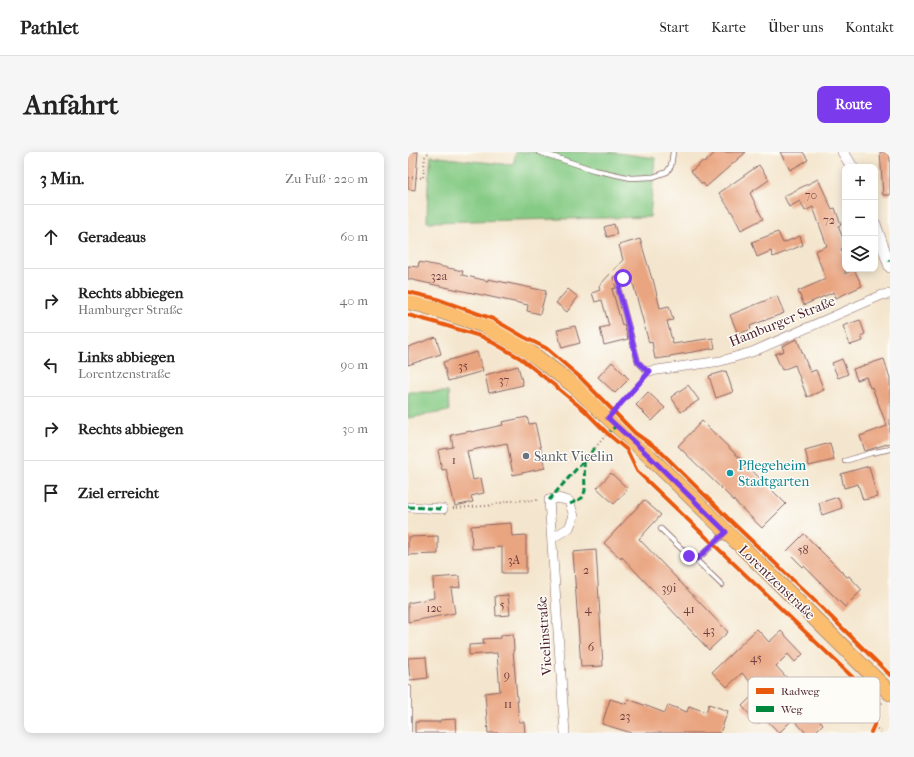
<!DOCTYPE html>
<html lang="de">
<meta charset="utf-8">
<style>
body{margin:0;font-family:"IM FELL French Canon",serif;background:#f6f6f6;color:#222}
.controls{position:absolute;right:12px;top:12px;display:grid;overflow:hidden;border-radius:8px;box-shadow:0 2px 10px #0003}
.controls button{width:36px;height:36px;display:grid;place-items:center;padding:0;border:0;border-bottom:1px solid #e0e0e0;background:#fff;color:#222;font:20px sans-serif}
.stop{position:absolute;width:12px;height:12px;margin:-9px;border:3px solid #7c3aed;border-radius:50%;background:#fff}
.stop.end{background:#7c3aed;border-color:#fff;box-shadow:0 1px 4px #0008}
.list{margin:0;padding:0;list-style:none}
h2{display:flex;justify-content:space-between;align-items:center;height:52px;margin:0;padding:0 16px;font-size:17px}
h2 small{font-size:13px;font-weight:400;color:#767676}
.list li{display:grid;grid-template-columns:26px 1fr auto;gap:12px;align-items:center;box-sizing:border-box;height:64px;padding:0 16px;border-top:1px solid #e0e0e0}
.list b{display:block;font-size:15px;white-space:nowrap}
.list p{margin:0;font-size:13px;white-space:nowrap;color:#767676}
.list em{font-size:13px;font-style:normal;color:#767676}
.icon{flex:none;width:22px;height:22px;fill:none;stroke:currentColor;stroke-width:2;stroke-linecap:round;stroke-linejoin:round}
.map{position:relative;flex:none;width:482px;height:581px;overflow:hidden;border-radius:8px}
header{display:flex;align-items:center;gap:24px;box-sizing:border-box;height:56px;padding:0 20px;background:#fff;border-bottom:1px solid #e0e0e0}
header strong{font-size:19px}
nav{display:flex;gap:22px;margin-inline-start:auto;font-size:14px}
.intro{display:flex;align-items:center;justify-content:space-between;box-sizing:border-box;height:96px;padding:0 24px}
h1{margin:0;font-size:28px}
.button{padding:10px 18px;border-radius:8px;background:#7c3aed;color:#fff;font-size:14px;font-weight:700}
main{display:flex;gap:24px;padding:0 24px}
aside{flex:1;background:#fff;border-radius:8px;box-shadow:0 2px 10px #0003}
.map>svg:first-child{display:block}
.green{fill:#86cb85;stroke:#687558}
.building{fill:#e9a480}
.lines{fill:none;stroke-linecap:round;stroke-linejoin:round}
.service-casing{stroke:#866564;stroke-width:6}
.minor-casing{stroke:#866564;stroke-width:10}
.tertiary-casing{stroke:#866564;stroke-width:12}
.primary-casing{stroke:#866564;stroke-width:16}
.path{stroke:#866564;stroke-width:2;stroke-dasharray:1 3;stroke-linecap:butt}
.service{stroke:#fff;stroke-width:4.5}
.minor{stroke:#fff;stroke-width:9}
.tertiary{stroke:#fff;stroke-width:11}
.primary{stroke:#fabe6e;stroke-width:15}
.quiet{stroke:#00873e;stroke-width:3;stroke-dasharray:6 3;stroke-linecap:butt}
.cycleway-casing{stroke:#fdfcf7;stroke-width:6}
.cycleway{stroke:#e8590c;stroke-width:4}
.route{stroke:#7c3aed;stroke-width:5}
.worship-dot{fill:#6b7280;stroke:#fdfcf7;stroke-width:1.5}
.culture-dot{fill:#0f9aa8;stroke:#fdfcf7;stroke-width:1.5}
.labels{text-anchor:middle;stroke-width:3;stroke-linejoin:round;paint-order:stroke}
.number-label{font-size:12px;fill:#724040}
.street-label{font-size:14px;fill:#4a1f2b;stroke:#fdfcf7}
.worship-label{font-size:14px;fill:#5b616d;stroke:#fdfcf7;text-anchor:start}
.culture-label{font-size:14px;fill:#0d838f;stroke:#fdfcf7;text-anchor:start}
.key{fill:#fdfcf7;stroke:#c7baba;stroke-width:1}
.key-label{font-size:11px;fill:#4a1f2b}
</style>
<header>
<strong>Pathlet</strong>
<nav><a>Start</a><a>Karte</a><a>Über uns</a><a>Kontakt</a></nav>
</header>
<div class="intro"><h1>Anfahrt</h1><a class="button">Route</a></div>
<main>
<aside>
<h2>3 Min.<small>Zu Fuß · 220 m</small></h2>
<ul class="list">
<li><svg class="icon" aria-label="ahead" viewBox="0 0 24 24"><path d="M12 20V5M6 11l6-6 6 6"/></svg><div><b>Geradeaus</b></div><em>60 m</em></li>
<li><svg class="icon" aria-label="right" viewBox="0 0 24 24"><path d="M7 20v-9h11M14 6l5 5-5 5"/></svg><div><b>Rechts abbiegen</b><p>Hamburger Straße</p></div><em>40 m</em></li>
<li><svg class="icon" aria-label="left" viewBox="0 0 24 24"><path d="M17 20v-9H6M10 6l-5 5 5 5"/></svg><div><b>Links abbiegen</b><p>Lorentzenstraße</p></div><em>90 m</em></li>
<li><svg class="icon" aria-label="right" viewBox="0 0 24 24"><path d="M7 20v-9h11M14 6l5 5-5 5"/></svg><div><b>Rechts abbiegen</b></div><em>30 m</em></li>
<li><svg class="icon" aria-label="arrive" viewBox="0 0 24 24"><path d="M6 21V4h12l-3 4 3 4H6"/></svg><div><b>Ziel erreicht</b></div></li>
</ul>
</aside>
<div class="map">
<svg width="482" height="581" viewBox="0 0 482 581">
<rect width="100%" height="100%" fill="#fdfcf7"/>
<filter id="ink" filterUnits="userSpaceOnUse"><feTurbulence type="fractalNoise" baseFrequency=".025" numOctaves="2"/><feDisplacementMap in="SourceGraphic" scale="8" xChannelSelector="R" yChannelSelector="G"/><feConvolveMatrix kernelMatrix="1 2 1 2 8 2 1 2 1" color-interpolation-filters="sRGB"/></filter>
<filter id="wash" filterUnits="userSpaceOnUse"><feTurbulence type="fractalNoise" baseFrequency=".012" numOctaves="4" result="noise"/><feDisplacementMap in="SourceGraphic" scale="16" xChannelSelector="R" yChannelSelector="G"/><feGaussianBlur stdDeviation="0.9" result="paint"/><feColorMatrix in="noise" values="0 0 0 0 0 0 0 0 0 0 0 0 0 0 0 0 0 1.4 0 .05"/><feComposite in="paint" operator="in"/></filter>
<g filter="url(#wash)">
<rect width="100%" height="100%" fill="#f4e6ce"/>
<!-- green -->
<path class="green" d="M108,0H202L247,6L242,65L19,70L20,34L23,4L64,9L105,13Z
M0,240H40L41,259L0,266Z"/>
<g id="blocks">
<!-- building -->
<path class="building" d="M0,0H10L7,38L0,37Z
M308,0H338L298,35L295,31L294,32L283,19L295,9L296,11Z
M372,0H395L400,8L382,18Z
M472,0H482V43H475Z
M351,13L361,28L342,41L355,67L333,78L325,62L311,41Z
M410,27L424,57L427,56L433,73L430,74L437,91V96L433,97L437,106V122L446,117L454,134L428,146L426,140L396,153L390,139L418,127L407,99L419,94L405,55L397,59L392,49L381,55L376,44Z
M206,72L209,82L199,85L196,75Z
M370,80L375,91L392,84L395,93L365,105L363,99L349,105L344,90Z
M232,87L244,127H245L252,156L261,154L265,168L259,169L265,192L305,186L307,196L262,204V205L247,207L244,190L241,191L222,120L205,125L208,136L204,137L214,173L216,172L220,187L196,193L192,176L201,174L194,148L187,150L184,141L192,138L191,134L215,108L211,93Z
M11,110L55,119L54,123L80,129V127L138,139L132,162L119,159L120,153L0,127V114L10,115Z
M160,137L170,145L159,160L148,151Z
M369,144L376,161L342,174L343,177L330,182L322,163Z
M452,168L457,182L453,184L455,189L442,193L435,174Z
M167,174L172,191L154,196L149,178Z
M28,185L33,202L0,213V195Z
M389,187L402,220L408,218L416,238L399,245L387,213L374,218L367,202L376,199L374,194Z
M69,200L75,219L40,229L35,210Z
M434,207L440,222L430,226L424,211Z
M476,207L482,226V291L457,299L452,284L479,274L464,235L462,236L458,225L449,228L445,217Z
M204,210L221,227L207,241L190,225Z
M110,214L115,233L81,241L77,223Z
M318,219L325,240L308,246L301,224Z
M280,233L291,248L273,260L263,245Z
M240,240L257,256L244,269L228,253Z
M119,265L121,272L127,271L137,316L105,323L99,291L59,299L65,328L73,326L76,341L63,344L65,350L47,354L38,317L34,318L30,298L45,295L43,283L63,279V280L95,273L94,270Z
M294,269L378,352L354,376L270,294Z
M422,291L426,308L401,314L397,298Z
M461,314L469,345L455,348L450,332L436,336L433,322Z
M203,321L220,337L206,352L189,336Z
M430,345L434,356L414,363L411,351Z
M236,348L253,363L231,387L320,480L301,498L214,405L213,407L196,391Z
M103,371L104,384L118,383V421H94V395L64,397L63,374Z
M396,382L439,425L441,424L454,438L437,455L396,414L395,415L379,399Z
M30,384V402L0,403V385Z
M188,398L195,514L173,515L165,400Z
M51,424L52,435L43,436L47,461L0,470V451L26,446L25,426Z
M100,443L102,463L88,464L87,444Z
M349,477L361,490L373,479L395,502L387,510L380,502L368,514L401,550L397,553L415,572L406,581H398L385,567L371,581L357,566L350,572L334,554L350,538L334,521L319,535L304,520Z
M105,482L106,498H105L111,570H116L117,581H80L77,541L92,539L89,501L61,503V493L76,492L75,487L93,486V483Z
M18,505L20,526L2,528L0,506Z
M202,547L219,552L220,547L257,561L260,553L279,560L281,554L298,560L301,552L320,559L312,581H224L194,572Z
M47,567L48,581H7V570H32V568Z"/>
</g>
</g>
<g filter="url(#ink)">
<use href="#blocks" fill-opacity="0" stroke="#866564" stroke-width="1"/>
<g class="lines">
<!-- service casing -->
<g class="service-casing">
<path id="service" d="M131,0L186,18L223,26L245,25L259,20L263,14L265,0
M215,126L212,133L211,139L230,210L238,218L242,219
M437,309L463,301L482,297
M253,377L281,404L287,407L293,404L317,381
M287,407L314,433
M1,536V581"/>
</g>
<!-- minor casing -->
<g class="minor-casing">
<path id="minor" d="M242,219L313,209L344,200L474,143L482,142
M0,355L35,357
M144,386L161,376L166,364L161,349L150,346L141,348L157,581"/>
</g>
<!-- tertiary casing -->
<g class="tertiary-casing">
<path id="tertiary" d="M435,0L444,15
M467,72L482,115"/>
</g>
<!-- primary casing -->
<g class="primary-casing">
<path id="primary" d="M0,150L14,153L77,174L119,198L164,232L240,303L390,450L482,541"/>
</g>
<!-- path -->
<path class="path" d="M0,25L15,26L17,5L21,0
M209,256L235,227
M187,296L198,283
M45,356L79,354L101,349L131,348
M468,557L475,550
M466,574L474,581"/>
<!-- service -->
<use href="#service" class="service"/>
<!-- minor -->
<use href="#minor" class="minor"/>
<!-- tertiary -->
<use href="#tertiary" class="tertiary"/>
<!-- primary -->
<use href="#primary" class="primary"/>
<!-- quiet -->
<path class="quiet" d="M480,108L482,109
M198,283L208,274
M141,348L187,296
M162,352L174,346L177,339L176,308
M0,355L35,357"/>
<!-- cycleway casing -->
<g class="cycleway-casing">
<path id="cycleway" d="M0,140L26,146L85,167L116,185L138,196L173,226L227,281L251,298L327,373L409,451L482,523
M0,163L26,170L75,185L112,206L146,233L177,259L200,282L219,298L229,319L459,539C465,547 471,556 468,567C467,571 465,576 463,580"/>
</g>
<!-- cycleway -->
<use href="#cycleway" class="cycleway"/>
</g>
</g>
<g class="lines" filter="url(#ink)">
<!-- route -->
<path class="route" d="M215,126L212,132L211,139L230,210L238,218L242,219L200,266L240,303L318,380L289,407H287L281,404"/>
</g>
<!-- markers -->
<circle class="worship-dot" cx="118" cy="304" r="4"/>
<circle class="culture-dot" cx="322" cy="321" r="4"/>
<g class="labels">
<!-- number labels -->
<g class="number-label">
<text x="403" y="47">70</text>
<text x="421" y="72">72</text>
<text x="31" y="128">32a</text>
<text x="55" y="218">35</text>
<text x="96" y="232">37</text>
<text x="46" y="312">1</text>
<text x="395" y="402">58</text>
<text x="106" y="412">3A</text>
<text x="178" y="422">2</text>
<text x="261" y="440">39i</text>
<text x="94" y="457">5</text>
<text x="26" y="460">12c</text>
<text x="180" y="461">4</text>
<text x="281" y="461">41</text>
<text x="301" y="482">43</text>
<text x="183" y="499">6</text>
<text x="348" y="510">45</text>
<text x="99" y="527">9</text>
<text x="100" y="556">11</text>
<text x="217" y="568">23</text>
</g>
<!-- street labels -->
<g class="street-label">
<text transform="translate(374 169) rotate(-22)" y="5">Hamburger Straße</text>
<text transform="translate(369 430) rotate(44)" y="5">Lorentzenstraße</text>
<text transform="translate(136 484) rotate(-94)" y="5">Vicelinstraße</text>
</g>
<!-- worship labels -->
<g class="worship-label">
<text x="126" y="309">Sankt Vicelin</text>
</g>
<!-- culture labels -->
<g class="culture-label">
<text x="330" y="318">Pflegeheim<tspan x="330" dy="16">Stadtgarten</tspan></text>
</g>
</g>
<!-- legend -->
<rect x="340" y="525" width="132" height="46" rx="6" class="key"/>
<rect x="348" y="536" width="18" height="6" fill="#e8590c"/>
<rect x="348" y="554" width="18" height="6" fill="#00873e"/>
<g class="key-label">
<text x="373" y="543">Radweg</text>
<text x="373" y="561">Weg</text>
</g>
</svg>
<div class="controls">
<button>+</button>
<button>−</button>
<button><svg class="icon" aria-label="layers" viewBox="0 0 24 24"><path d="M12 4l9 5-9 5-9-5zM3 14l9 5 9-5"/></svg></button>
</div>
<div class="stop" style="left:215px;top:126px"></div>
<div class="stop end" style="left:281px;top:404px"></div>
</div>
</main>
